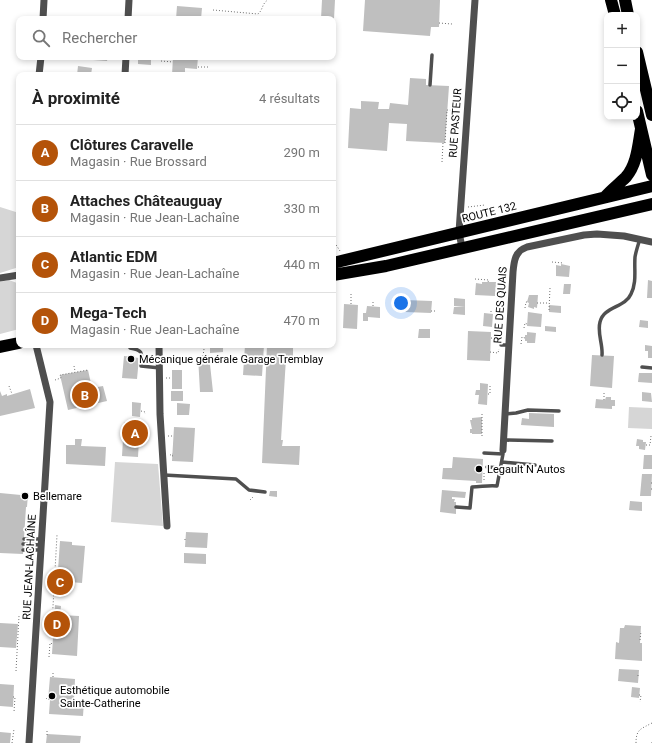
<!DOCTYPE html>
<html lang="fr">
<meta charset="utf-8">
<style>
body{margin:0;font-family:Roboto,sans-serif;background:#f6f6f6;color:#222}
.controls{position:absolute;right:12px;top:12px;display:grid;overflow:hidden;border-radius:8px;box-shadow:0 2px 6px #0003}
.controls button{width:36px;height:36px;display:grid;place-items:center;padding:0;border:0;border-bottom:1px solid #e0e0e0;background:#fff;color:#222;font:20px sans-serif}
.you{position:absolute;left:401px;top:303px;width:14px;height:14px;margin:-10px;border:3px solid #fff;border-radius:50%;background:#1a73e8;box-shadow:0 0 0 6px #1a73e833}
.badge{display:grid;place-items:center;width:26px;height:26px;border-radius:50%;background:#b45309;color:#fff;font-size:13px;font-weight:700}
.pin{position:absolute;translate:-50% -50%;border:2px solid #fff;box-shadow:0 1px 4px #0006}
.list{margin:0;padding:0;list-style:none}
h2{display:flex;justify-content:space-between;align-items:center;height:52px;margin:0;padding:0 16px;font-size:17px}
h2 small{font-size:13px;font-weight:400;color:#767676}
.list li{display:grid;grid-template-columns:26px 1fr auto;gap:12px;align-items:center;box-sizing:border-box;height:56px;padding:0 16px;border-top:1px solid #e0e0e0}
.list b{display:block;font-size:15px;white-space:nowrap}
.list p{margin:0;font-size:13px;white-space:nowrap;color:#767676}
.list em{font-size:13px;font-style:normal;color:#767676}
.icon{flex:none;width:22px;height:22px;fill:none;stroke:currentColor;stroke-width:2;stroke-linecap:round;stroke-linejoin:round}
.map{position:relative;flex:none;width:652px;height:743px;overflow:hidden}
.search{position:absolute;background:#fff;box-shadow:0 2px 6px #0003;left:16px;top:16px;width:320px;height:44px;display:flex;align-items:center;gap:10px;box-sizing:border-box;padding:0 14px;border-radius:8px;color:#767676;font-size:15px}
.panel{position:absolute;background:#fff;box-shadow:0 2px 6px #0003;left:16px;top:72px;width:320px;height:276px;border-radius:8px}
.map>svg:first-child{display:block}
.green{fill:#d6d6d6}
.building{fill:#bfbfbf}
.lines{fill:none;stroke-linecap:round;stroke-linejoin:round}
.path{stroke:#717171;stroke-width:1;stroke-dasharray:1 2;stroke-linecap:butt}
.lane{stroke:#4f4f4f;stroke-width:3.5}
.street{stroke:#4f4f4f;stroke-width:7}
.highway{stroke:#000;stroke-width:12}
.poi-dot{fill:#000;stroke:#fff;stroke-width:1.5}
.labels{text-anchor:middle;stroke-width:3.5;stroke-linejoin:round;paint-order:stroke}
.street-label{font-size:11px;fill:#000;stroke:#fff}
.poi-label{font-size:11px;fill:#000;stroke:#fff;text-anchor:start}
</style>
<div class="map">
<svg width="652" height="743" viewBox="0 0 652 743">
<rect width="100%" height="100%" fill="#fff"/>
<!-- green -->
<path class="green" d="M0,207L19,213V267L0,273Z
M9,280L17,283L19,288V329L0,334V282Z
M629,407L652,408V429L628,428Z
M115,462L158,464L163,526L111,522Z"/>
<!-- building -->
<path class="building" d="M322,0H335L334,19H321Z
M365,0H440L439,27H431L430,36L363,31Z
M177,6L202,8L201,19H176Z
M93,57H108L107,61L93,60Z
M138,57H151V65L138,64Z
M173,57H198L197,69L185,68V75H172Z
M78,66L92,68L91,75H77Z
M410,78L426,79V85L449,86L445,143L406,141L407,124L389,123L387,151L348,148L350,108L361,109V101L379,102L378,109H389L390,103L408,105Z
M561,264L570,266L569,277L556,276V265L561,266Z
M648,280L652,281V298H647Z
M482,282H496L495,296L475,295L476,283L482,284Z
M564,284H571L570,294H563Z
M529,295H538L537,308L534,307V309L528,307L529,303L527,302Z
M454,298L465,299V307L454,306Z
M405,300L432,301L431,313L405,312Z
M344,304L358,305L357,329L343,328Z
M549,305L561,306V313L549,312Z
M367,306L380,307V318L368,317V321H363V313H366Z
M454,307H465V315L453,314Z
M528,312L542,314L541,327L527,326Z
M484,313L493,314L492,327L483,326Z
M640,320L648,321V328L639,327Z
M545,326L556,327V332L545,331Z
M419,329H430V338H418Z
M468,331L491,332L490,361L467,360Z
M527,332L536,333L535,343H527V341H525V335H527Z
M210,345H223V352L210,353Z
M245,345H264L262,376L243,375Z
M267,345H293V358H286L281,440H283L282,446H300L299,465L262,463Z
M645,345L652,346V358H648V351H645Z
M209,355L213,392H200L198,356Z
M592,355L614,356L612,388L590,386Z
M124,356L139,358L137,379L122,378Z
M88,370L92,388L103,386L107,401L68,410L60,375Z
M172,370H182V389H172Z
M639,373H652V383L638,382Z
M480,383L488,384L487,405L478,404L479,395H475L476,390H480Z
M30,389L35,408L0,416V391L2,396L7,394V396Z
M171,391H183V401H171Z
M642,392L651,393L652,402L642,401Z
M606,397H611V400H615V406H612V409L595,408L596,399L605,400Z
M132,402L141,403L140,417L132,416Z
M177,403L190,404L189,415H177Z
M529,413L554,414V427L521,425L522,418L529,419Z
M482,417V434H472V433H470V429H472L470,420H472V418Z
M124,422L140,423L138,457L122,456Z
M174,427L195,428L193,462L172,461Z
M75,439H82L81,446L106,447L105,466L66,464V445H75Z
M637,439L643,440V442H646L645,450L639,449V446H636Z
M644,455H652V469H643Z
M453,457L483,459L482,483H476V481L442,479L443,468H452Z
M642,474H652L651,496H640Z
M442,490L466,492L465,498L452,497V499H455L454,502H456V514L440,512Z
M270,491H277V497L269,496Z
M0,493L21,495V493L28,494L27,507H26L23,554L0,553Z
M630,501L642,502V511L629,510Z
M186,532L208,533L207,548L185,547Z
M60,541L72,542V545L85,546L82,583L70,582V586L57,585Z
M184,553L206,554V564L184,563Z
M55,605L61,606L60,615L79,616L77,656L52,654Z
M0,623L18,624L16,648L0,647Z
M625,625L641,626L640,643H642V661L615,659L616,642L619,643L620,628H624Z
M619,669L639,670L638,683L618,681Z
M50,677L75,679L74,700L84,701L83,716L49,714L50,700H48Z
M0,684L14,685L13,707L0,706Z
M632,687L640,688L639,698L631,697Z
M0,732L11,733L10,743H0Z
M47,734L81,736L80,743H46Z"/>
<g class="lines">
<!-- path -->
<path class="path" d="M213,10L258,14C263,10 262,3 268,0
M164,18L175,19
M439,23L452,24
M161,61L173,62
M198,67H209
M92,73V70
M442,162L443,143H445L447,110L461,111
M468,207L485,205
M333,240L340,251
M552,262L563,263V264
M475,279L489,280L488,282
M351,294V305
M396,301L405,302
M537,303H549
M373,306V301
M525,308L526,302H527
M549,310L550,288
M431,311H436
M491,311V313
M524,328L525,323L527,324
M491,338L499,339V340
M521,344L522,337L525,338
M490,352L498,353L499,349
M203,356L204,349
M74,366L75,371
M166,378H172
M55,380L61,378L60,375L88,370
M9,386L12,394
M488,394H490V386
M604,400V393
M141,411L145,412V414
M482,414V438
M168,436H174
M139,444L147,441L140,434
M646,445H650L651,436
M173,456L170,455L173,454
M484,480V472
M651,483H652
M651,489H652
M250,500L254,496
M185,540V537
M54,625L52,624L57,535
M640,640L641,631
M49,657L50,643L53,644
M16,671L19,616
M638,676V675
M53,677V672
M639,695H641L640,702
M13,697H15L14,712
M46,699L48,697
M47,735V731
M12,743L14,729
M636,743C636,729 641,729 652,723
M652,743V742"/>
<!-- lane -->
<path class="lane" d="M430,85L432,55
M129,345L130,348C144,350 142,354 141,366L160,368
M501,345H509
M602,355C603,344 597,333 600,322C604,306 625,308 631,294C637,282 634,270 635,257C636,251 638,245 640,239
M642,367L652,368
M505,414L516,413L528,410L559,411
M504,440L552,441
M502,462L535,465
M487,467L501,468
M164,475L236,479L249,490L265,492
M456,507L470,508L472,487C481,487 488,485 497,486L503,454L484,453
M24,539H42
M23,544L41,545
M23,550H41"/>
<!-- street -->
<path class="street" d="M43,19L44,0
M128,19L129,0
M39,75L41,57
M125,75L126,57
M462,248L459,232L475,0
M0,278L19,275
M159,345L160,414L167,526
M503,450L513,272C514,261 515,251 527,247L584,235L597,234L624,236L652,242
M29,743L50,402L36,345"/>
<!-- highway -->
<path class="highway" d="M611,0L615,15
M625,0L628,15
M637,52L652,115
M637,111L652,175
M605,197C611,190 619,184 626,177C637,164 638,146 641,129
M333,263L652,186
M333,275L386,266L652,204
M0,347L19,343"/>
</g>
<!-- markers -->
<g class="poi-dot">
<circle cx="131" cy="359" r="4"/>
<circle cx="479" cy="469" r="4"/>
<circle cx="25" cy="496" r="4"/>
<circle cx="52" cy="696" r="4"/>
</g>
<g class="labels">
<!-- street labels -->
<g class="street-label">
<text transform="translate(455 123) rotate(-86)" y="4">RUE PASTEUR</text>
<text transform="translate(489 212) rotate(-14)" y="4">ROUTE 132</text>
<text transform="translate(500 305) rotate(-86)" y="4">RUE DES QUAIS</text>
<text transform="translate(29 567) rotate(-87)" y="4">RUE JEAN-LACHAÎNE</text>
</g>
<!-- poi labels -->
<g class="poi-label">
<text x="139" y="363">Mécanique générale Garage Tremblay</text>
<text x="487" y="473">Legault N Autos</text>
<text x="33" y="500">Bellemare</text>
<text x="60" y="694">Esthétique automobile<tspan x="60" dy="13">Sainte-Catherine</tspan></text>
</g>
</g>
</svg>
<div class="controls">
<button>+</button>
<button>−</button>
<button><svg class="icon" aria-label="locate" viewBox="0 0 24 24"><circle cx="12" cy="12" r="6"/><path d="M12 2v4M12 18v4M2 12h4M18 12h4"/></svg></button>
</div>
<div class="you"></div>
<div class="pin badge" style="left:135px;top:433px">A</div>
<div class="pin badge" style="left:85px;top:395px">B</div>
<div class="pin badge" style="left:60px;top:582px">C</div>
<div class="pin badge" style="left:57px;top:624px">D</div>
<div class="search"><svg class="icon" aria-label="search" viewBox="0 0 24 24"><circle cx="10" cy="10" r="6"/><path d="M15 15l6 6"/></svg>Rechercher</div>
<section class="panel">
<h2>À proximité<small>4 résultats</small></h2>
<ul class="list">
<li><span class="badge">A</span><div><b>Clôtures Caravelle</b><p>Magasin · Rue Brossard</p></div><em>290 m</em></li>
<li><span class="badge">B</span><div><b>Attaches Châteauguay</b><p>Magasin · Rue Jean-Lachaîne</p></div><em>330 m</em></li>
<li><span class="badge">C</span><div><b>Atlantic EDM</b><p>Magasin · Rue Jean-Lachaîne</p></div><em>440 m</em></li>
<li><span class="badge">D</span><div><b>Mega-Tech</b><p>Magasin · Rue Jean-Lachaîne</p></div><em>470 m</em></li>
</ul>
</section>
</div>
